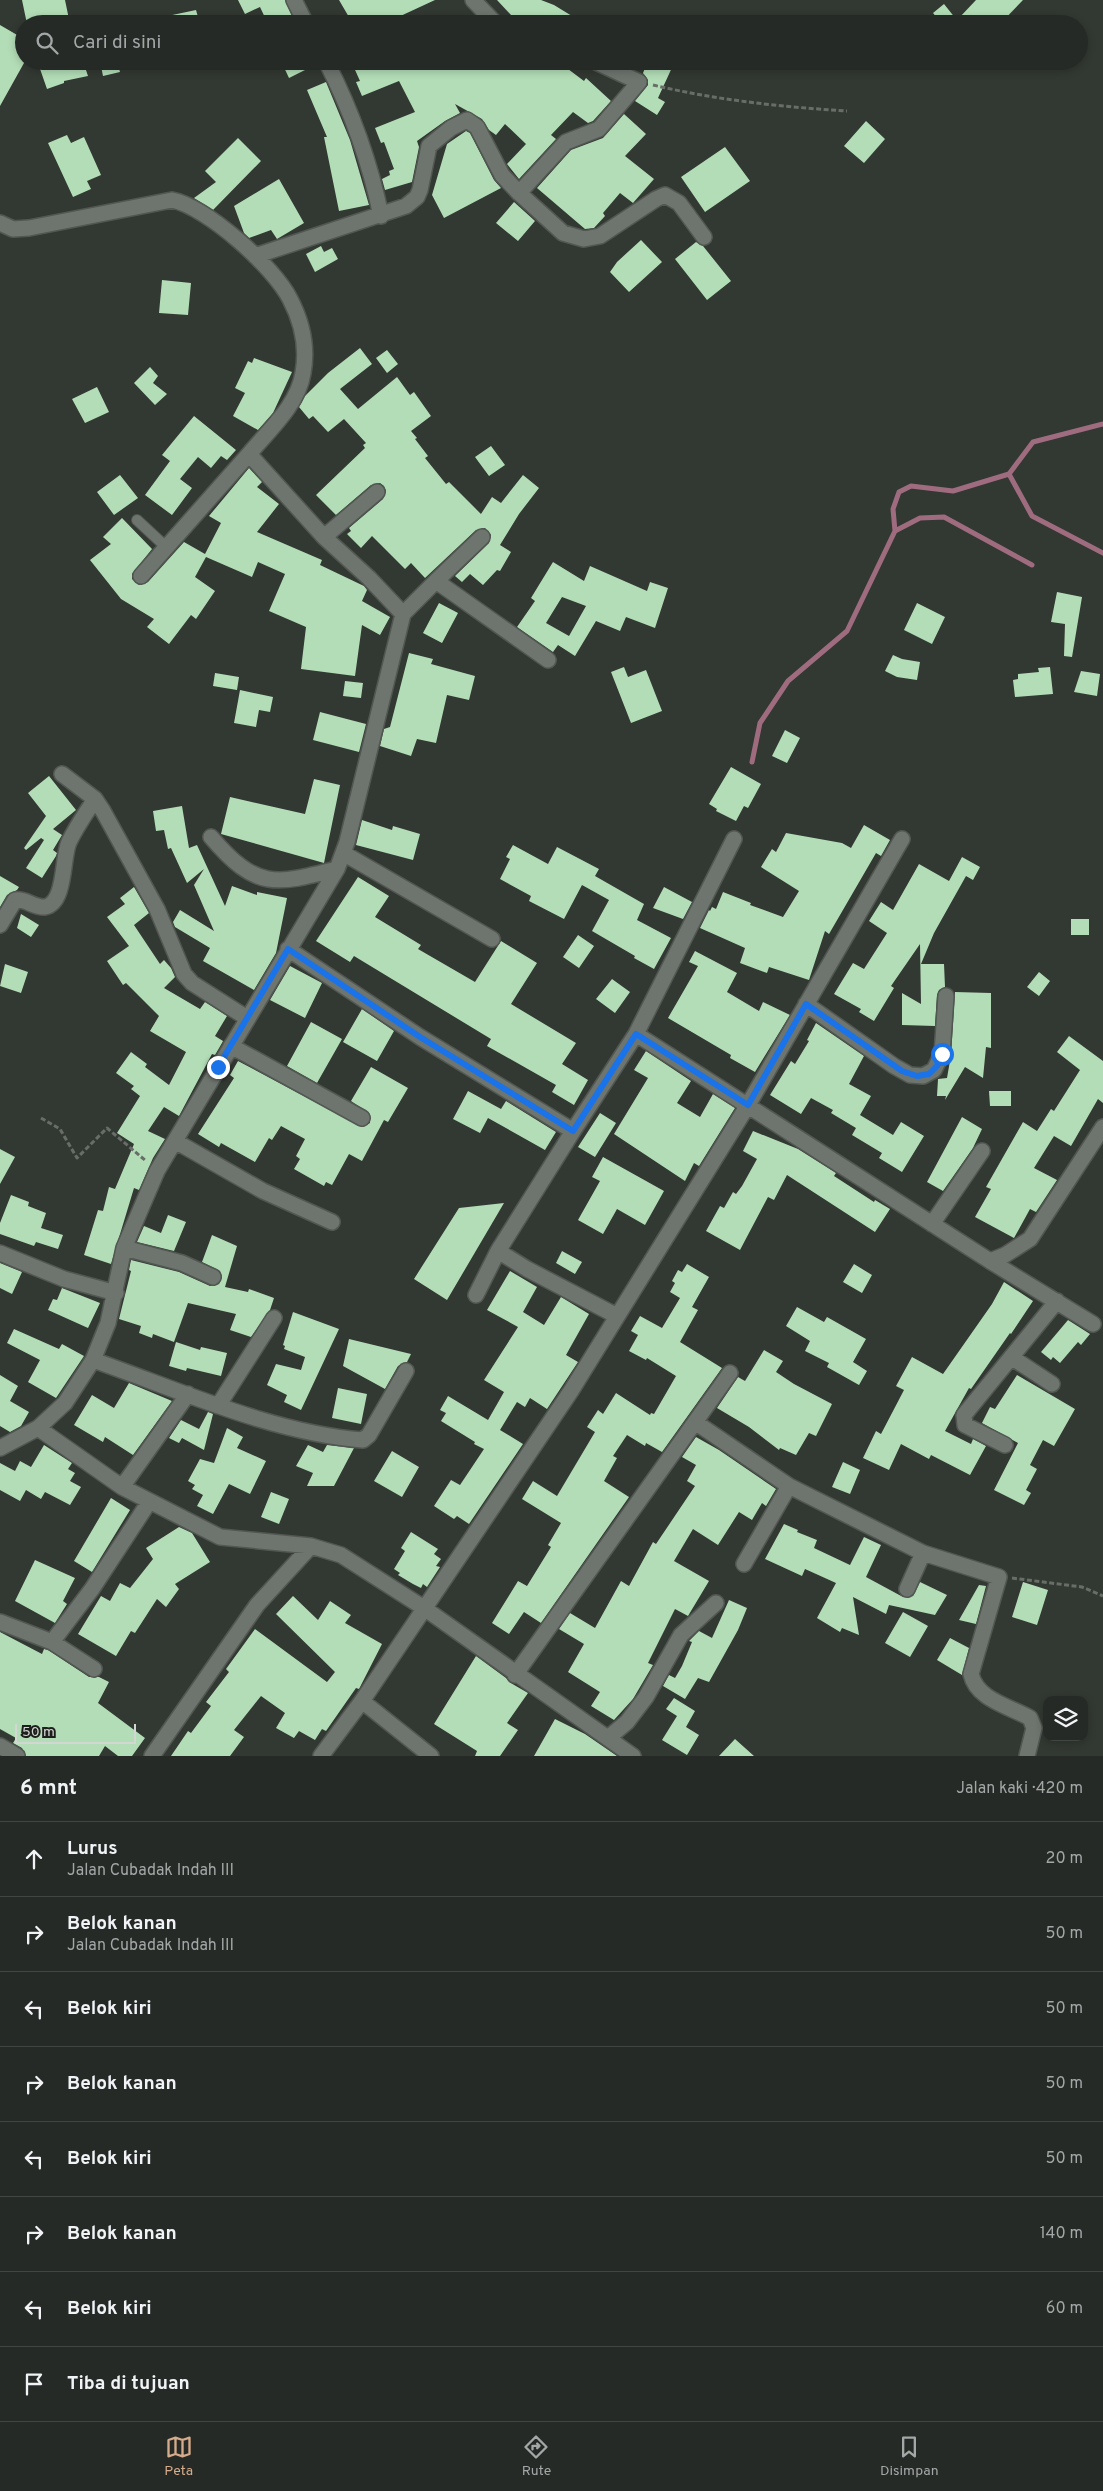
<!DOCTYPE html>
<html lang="id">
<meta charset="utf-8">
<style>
body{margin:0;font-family:Overpass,sans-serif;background:#323632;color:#f1f3f6}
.controls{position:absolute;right:15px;bottom:15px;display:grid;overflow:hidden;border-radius:10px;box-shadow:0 2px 8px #0003}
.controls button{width:45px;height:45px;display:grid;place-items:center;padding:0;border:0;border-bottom:1px solid #424643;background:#262a26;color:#f1f3f6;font:25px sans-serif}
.scale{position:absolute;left:15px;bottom:12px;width:121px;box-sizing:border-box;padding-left:5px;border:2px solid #d3d7d4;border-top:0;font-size:14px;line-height:18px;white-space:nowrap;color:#d3d7d4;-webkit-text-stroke:4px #1c1f1c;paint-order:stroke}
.stop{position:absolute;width:15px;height:15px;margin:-11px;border:4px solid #1a73e8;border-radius:50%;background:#fff}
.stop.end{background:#1a73e8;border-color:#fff;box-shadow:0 1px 5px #0008}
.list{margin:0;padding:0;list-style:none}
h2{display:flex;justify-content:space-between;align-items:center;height:65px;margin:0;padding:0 20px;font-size:21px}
h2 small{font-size:16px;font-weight:400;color:#a4a7a7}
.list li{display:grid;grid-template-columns:32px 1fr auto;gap:15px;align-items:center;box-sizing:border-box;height:75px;padding:0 20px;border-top:1px solid #424643}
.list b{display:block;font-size:19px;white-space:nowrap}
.list p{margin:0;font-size:16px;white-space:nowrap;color:#a4a7a7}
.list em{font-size:16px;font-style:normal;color:#a4a7a7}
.icon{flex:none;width:28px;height:28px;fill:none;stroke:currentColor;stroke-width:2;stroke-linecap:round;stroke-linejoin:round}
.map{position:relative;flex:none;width:1103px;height:1756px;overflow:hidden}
.search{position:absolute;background:#262a26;box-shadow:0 2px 8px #0003;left:15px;right:15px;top:15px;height:55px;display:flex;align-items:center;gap:12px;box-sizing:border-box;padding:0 18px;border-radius:28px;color:#a4a7a7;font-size:19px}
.sheet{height:665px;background:#262a26}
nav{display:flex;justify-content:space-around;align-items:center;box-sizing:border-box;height:70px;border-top:1px solid #424643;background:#262a26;font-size:14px;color:#a4a7a7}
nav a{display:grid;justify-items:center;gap:2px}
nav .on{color:#d6ab8b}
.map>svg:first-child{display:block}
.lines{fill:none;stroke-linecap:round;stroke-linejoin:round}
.stream{stroke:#9f6c7f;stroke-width:5}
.building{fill:#b3ddb7;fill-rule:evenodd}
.lane-casing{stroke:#525752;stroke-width:12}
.street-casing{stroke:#525752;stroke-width:18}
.path{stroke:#686d68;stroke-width:3;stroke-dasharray:5 2.5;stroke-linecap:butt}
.lane{stroke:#6e756f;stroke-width:10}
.street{stroke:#6e756f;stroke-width:15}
.route{stroke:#1a73e8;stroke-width:6}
</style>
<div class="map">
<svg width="1103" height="1756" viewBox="0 0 1103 1756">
<rect width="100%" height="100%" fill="#323832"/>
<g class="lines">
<!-- stream -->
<path class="stream" d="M1009,474L1032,516L1103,553
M895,531L893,509L899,492L911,486L953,491L1009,474L1033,442L1103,424
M752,762L760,723L788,681L847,631L895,531L920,518L944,517L1032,565"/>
</g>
<!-- building -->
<path class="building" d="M22,0H65L70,24H27Z
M238,0H285L295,23L268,24L260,7L245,14Z
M339,0H435L394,19L395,24H353Z
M497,0H541L554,5L585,24H516L509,20L511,15Z
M976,0H1023L1000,24H965L959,18Z
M944,4L960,24H942L933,13Z
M196,10L200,24H159L158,18Z
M0,25L24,39V63L0,106Z
M53,61H83L88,76L64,81V83L47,89L39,66Z
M100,61H117L120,72L103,76Z
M281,61H317V64L289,78Z
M351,61H552L568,69L584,81L586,78L611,101L593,121L588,123L573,112L551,135L556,139L519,179L507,164L526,144L505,124L496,135L489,130L482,119L455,104L460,113L445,121L417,141L419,147L412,182L385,190L382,179L390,175L389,171L394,169L384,142L381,143L375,128L415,112L399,81L362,96L356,82L360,81Z
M648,61H675L658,98L665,102L657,115L635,101L648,85V80L643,73Z
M326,82L350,140L369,205L339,211L324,137H327L307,90Z
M624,114L646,134L625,156L654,179L633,203L620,193L603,213L605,216L594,228L585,229L537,188L571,150L603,138Z
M866,121L885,139L864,163L844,146Z
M466,131L470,133L494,180L501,188L444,218L432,195L447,144Z
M67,135L71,143L84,137L101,175L87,181L91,189L73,197L48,143Z
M238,138L261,161L213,210L194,198L216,182L205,171Z
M725,147L750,181L705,212L681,177Z
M279,179L304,223L277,239L271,230L249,238L244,233L234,206Z
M514,202L535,221L518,241L496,223Z
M641,240L662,262L629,292L610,272L617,262Z
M696,242L703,246L731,281L707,300L675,259Z
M321,246L324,252L332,248L338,259L315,272L306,254Z
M162,280L191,283L188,315L159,313Z
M360,348L372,364L340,389L358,409L397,377L410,395L414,392L431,416L411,431L417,438L415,439L428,456L425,458L446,484L449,482L481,514L492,497L501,503L523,475L539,488L519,514L500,545L511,552L500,571L497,570L483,585L470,574L462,582L455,576L489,543L491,535L485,528L476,530L425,578L411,563L405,569L372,536L361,548L347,534L351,531L349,528L383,499L386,491L384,486L380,483L371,485L336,515L316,495L365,448L363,445L366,443L344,419L328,432L313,416L309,419L299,407L305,396L328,373Z
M387,350L398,364L387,373L376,358Z
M254,358L292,372L273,413L258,430L233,416L245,393L235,388L248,361L252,363Z
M150,367L158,376L153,383L167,394L155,405L134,383Z
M97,387L109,412L85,423L72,399Z
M194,416L236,450L227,460L221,456L211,468L198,457L180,479L192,488L172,515L145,495L170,461L162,455Z
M491,446L505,465L489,476L475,457Z
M249,468L262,482L257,487L279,504L257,532L322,560L320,565L364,586L367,590L362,601L390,617L380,635L362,625L355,676L301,669L306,627L269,611L285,574L258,562L252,577L206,557L195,577L215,591L196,619L191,615L169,644L147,627L154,619L121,599L90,560L111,544L103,537L122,518L152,549L132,574V579L139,585L148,582L184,542L205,554L221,523L209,516Z
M120,475L138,498L114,515L97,492Z
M553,562L584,581L590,566L647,591L650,582L668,588L655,628L626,617L620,631L596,621L575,656L558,645L553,652L517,627L535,601L531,598ZM562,597L586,606L569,636L546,623Z
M1057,592L1082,597L1072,657L1064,656L1065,624L1051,622Z
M439,603L458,613L442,643L423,633Z
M917,603L945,617L932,644L904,630Z
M409,653L433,659L431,664L475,676L469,700L447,695L436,743L417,739L411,756L380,746L384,729L390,727Z
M893,655L902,659L920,662L917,680L897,677L885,671Z
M624,667L628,677L646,670L662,711L631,723L611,672Z
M1050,667L1053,694L1015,697L1013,680L1018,679V674L1039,672L1038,668Z
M1081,671L1100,674L1097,696L1074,692Z
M215,673L239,677L237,690L213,686Z
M345,681L363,683L361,698L343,696Z
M240,690L273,697L270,712L259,710L256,727L234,723Z
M320,712L366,724L359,752L313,740Z
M785,730L800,738L787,763L772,756Z
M731,767L761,784L748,808L744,806L736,821L716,811L717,809L709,804Z
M49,776L76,810L53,829L62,835L53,850L57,853L56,856L42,878L26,868L44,840L41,838L26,850L24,848L46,816L28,793Z
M314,779L340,785L324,863L221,834L230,797L305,814Z
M182,806L189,848L197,845L225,906L232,886L257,895V892L287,898L276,953L254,990L203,961L210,948L175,927L173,922L180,910L214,931L194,885L204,869L187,883L171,848L168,849L164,830L156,831L153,811Z
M362,820L392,830L393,826L420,834L413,860L356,845Z
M864,825L890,840L881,856L876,853L829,934L825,931L809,980L769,967L767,973L740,963L745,948L700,928L709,910L710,911L712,907L716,909L723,892L751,903L750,905L783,917L799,891L761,867L772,849L776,852L786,833L842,843L851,848Z
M513,845L548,864L557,847L599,869L595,876L644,904L637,920L671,938L654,969L634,958L635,956L592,931L609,900L582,885L564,919L529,901L531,896L500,879L510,859L506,857Z
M962,857L980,867L973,880L966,876L934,933L921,964H944L945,987L939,990L937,995L935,1026L902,1025V993L921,1004L920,944L891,986L894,988L874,1021L859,1012L861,1009L834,994L853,963L864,969L887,933L869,921L881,902L893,910L919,864L949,881Z
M0,876L19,887L17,890L7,895L0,907Z
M358,877L389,896L375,917L421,945L418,949L475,982L501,941L537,963L511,1004L576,1043L562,1064L588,1080L574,1105L552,1092L556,1085L487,1046L491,1039L354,956L350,962L316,941Z
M134,887L149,913L134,925L160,964L164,960L171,968L175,977L164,988L200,1009L205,1002L227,1016L215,1036L223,1041L222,1043L215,1055L212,1054L179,1116L164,1107L148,1131L165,1139L153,1158L139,1190L134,1188L111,1264L84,1255L98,1210L103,1211L109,1187L115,1189L134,1144L117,1133L140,1096L131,1089L134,1086L116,1073L131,1052L147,1064L145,1067L169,1085L186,1052L150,1031L159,1016L126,983L123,985L107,961L129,946L107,917L125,904L120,898Z
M664,887L692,902L683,919L653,908Z
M21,914L39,925L31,937L17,928Z
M1071,919H1089V935H1071Z
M578,935L594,946L579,968L563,957Z
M695,951L737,973L727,992L759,1011L763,1002L790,1015L755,1072L730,1058L731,1055L668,1018L698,966L689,962Z
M5,964L28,972L21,993L0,986Z
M290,966L322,983L305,1018L270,1000Z
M1039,972L1050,981L1039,996L1027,987Z
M612,979L630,992L615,1013L596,999Z
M955,992L991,993V1048L986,1047L983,1078L965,1067L945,1100L946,1096H937L938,1079L947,1078L951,1055Z
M362,1009L394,1031L377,1061L343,1042Z
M311,1022L342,1039L317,1083L287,1066Z
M816,1023L864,1056L849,1084L871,1096L860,1115L893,1135L901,1122L924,1136L902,1172L879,1158L882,1153L852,1135L856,1128L831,1113L833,1110L811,1098L801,1114L770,1095L791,1061L795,1064L809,1041L807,1040Z
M1069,1036L1103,1061V1103L1098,1099L1071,1146L1054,1136L1034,1168L1057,1180L1036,1212L1030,1209L1014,1238L975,1217L991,1189L986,1187L1023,1122L1037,1131L1051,1109L1054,1111L1080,1070L1057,1052Z
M646,1051L691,1081L677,1103L700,1117L713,1094L735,1108L699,1166L694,1163L685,1181L614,1134L648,1078L634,1070Z
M238,1061L362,1127L370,1123V1114L351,1101L371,1067L408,1088L388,1122L384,1120L362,1161L349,1154L332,1185L326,1182L324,1186L294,1169L300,1159L296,1156L305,1139L281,1126L272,1140L269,1138L255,1162L221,1143L219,1147L198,1134L234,1078L230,1075Z
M468,1091L501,1109L506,1101L556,1132L545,1150L488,1118L480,1133L453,1119Z
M989,1091H1011V1106H990Z
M600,1113L616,1123L595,1157L578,1147Z
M962,1117L982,1129L973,1148L943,1191L927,1182Z
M753,1131L798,1149L836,1173L834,1176L874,1202L875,1200L890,1209L875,1232L787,1175L774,1200L768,1197L740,1250L706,1231L720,1206L724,1208L733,1192L736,1194L742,1186L757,1159L743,1151Z
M0,1149L15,1157L0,1184Z
M603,1157L664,1191L645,1225L617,1209L603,1234L578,1220L600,1181L592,1177Z
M11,1195L29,1202L28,1206L46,1213L41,1228L63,1235L58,1249L36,1242L34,1246L0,1234V1223Z
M504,1203L447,1300L414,1279L459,1208Z
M168,1215L186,1222L174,1251L137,1242L144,1226L161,1233Z
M212,1235L237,1246L225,1287L248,1292L249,1289L274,1298L270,1310L251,1337L230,1330L236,1314L188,1303L174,1342L153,1334L152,1338L139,1333L141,1326L119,1319L131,1271L129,1270L131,1260L179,1272L210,1286L219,1284L222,1277L220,1271L202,1262Z
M562,1251L582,1262L575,1274L556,1263Z
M0,1263L22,1272L12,1294L0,1288Z
M687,1264L709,1277L692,1307L698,1310L680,1342L722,1368L662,1452L646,1443L645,1446L627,1435L613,1456L617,1458L604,1481L629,1497L541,1623L524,1612L509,1634L492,1623L518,1581L527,1586L551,1547L548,1545L561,1523L522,1499L533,1481L557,1496L595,1432L587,1427L598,1410L603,1414L616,1393L650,1415L651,1413L654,1414L676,1376L647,1358L646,1360L629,1351L638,1335L631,1331L640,1316L662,1328L680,1298L670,1292L675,1283L672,1281L678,1270L682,1272Z
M854,1264L872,1275L862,1293L843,1282Z
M510,1271L537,1287L523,1312L544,1325L561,1297L589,1314L566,1355L578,1362L547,1409L530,1398L525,1407L517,1402L500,1430L523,1444L469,1524L457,1516L454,1519L434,1506L451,1480L460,1485L484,1449L474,1444L475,1442L441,1421L446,1413L440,1410L448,1396L488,1420L504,1392L484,1380L518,1327L487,1310Z
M1004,1282L1033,1301L1011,1334L1010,1333L971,1389L969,1388L945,1431L971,1444L973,1439L986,1446L970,1475L931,1455L929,1459L901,1444L889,1470L863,1458L876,1431L881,1434L904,1390L896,1386L912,1357L943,1374L992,1304Z
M62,1288L100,1303L88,1328L48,1310L53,1299L57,1300Z
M797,1307L824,1322L827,1317L866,1339L853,1362L867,1371L859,1385L827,1367L829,1363L805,1351L810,1341L786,1326Z
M293,1312L339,1329L301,1410L284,1402L287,1395L267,1385L276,1364L301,1370L305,1357L284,1349L285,1346L283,1345Z
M1068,1320L1090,1334L1081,1345L1078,1342L1060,1363L1053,1357L1051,1360L1041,1352Z
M14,1329L59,1349L62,1344L84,1356L56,1398L28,1382L40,1360L7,1343Z
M349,1339L411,1354L407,1362L398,1366L385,1389L343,1366Z
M176,1342L200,1350L201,1347L227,1353L221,1376L187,1368L186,1371L169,1366Z
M764,1350L783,1361L776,1372L794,1384L832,1404L816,1436L809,1433L796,1455L780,1448L779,1450L749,1427L717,1408L738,1377L745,1381Z
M0,1375L18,1386L10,1401L29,1412L21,1426L10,1432L0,1426Z
M1017,1375L1075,1409L1054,1446L1043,1440L1030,1465L1037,1469L1026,1490L1031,1493L1024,1505L994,1490L1018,1443L982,1423L990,1407L995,1409Z
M129,1383L172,1401L133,1455L105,1437L103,1442L74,1425L92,1395L114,1408Z
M338,1388L367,1394L361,1424L332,1418Z
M208,1412L213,1414L204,1450L182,1438L179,1443L169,1438L181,1420L199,1429Z
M227,1428L243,1437L237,1448L266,1461L250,1494L229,1484L213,1514L197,1506L203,1495L192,1489L195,1485L188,1481L200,1459L214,1463Z
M696,1437L719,1450L776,1489L766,1506L762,1503L752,1520L739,1512L718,1545L693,1529L674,1561L709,1581L688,1616L675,1609L648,1663L653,1665L633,1699L614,1720L591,1706L600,1692L568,1672L584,1644L559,1629L570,1613L595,1628L621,1581L629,1586L653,1542L656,1544L695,1486L687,1481L696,1465L682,1457Z
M44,1445L72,1463L68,1469L75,1473L70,1481L81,1487L70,1505L45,1492L41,1499L26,1490L20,1501L0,1490V1463L15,1471L20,1461L31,1467Z
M308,1445L323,1452L327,1445L354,1448L334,1486H307L313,1473L296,1466Z
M392,1451L419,1467L402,1497L374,1481Z
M843,1462L860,1470L850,1494L832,1487Z
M271,1492L289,1499L279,1524L261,1517Z
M111,1498L130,1510L92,1572L74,1561Z
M784,1524L798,1530L797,1532L817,1540L814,1548L850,1565L864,1537L881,1545L866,1577L903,1597L913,1596L920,1582L947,1595L935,1615L889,1605L886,1614L853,1597L859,1635L842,1628L840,1632L817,1618L836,1583L805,1569L802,1576L765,1559Z
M179,1527L192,1533L210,1562L175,1584L179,1589L166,1607L157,1599L135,1633L131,1631L116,1656L78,1634L101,1596L110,1601L120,1583L130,1588L153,1559L146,1548Z
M411,1532L438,1549L434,1554L441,1559L436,1566L440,1567L427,1587L423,1584L421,1588L413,1584L398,1575L400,1573L394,1569L405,1551L401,1548Z
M35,1560L75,1578L63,1601L67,1604L55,1623L15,1601Z
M1023,1582L1048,1590L1037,1625L1012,1617Z
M979,1585L986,1586L976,1624L959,1620Z
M293,1596L318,1620L330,1601L351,1615L345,1623L382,1644L359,1689L356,1688L326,1731L322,1729L315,1740L299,1731L294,1738L276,1728L285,1713L261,1696L234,1730L244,1737L230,1756H171L188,1731L191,1733L211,1706L206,1702L229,1672L226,1669L255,1629L327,1682L335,1672L276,1614Z
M729,1600L747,1608L738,1630L709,1682L698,1678L685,1699L663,1686L669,1675L675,1678L682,1666L692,1642L689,1641L699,1631L712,1638Z
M903,1612L928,1626L910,1657L885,1643Z
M0,1632L42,1654L44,1649L48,1650L89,1677H99L109,1682L98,1703L145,1738L132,1756H118L105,1746L99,1756H26L22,1748L13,1743L16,1738L0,1729Z
M950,1638L969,1648L962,1675L937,1660Z
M476,1656L506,1678L509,1682L528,1693L507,1723L518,1730L500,1756H475L477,1751L434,1724Z
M674,1698L695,1711L686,1727L699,1735L687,1755L662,1740L677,1716L666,1709Z
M555,1719L585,1734L617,1756H534Z
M735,1739L754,1756H719Z"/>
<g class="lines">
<!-- lane casing -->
<g class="lane-casing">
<path id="lane" d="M137,520L165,546"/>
</g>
<!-- street casing -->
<g class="street-casing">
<path id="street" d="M294,0L306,24
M473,0L496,24
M326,61C351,110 370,162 381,216
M519,193L566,142L599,129L639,82L594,61
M0,223L13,229L29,228L172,200C207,207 274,267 290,299C302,322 308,346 303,373C298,405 269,430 249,454L324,537L369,578L403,614L347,842L337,869L157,1171L124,1248L108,1323L93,1360L65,1403L38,1428L0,1448
M255,256L406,206L417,197L420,190L429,146L451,128L467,120L477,127L502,175L519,193L563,233L584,239L600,236L656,199L665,195L679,203L704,237
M324,537L377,492
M141,576L249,454
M436,581L482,537
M403,614L436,581L548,660
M62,774L95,799L103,811L157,909L184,974L192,983L247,1018
M211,837C256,890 275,885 337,869
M343,853L492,939
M0,925L15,900C25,898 34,908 45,907C66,903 62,857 69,842C76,827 86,813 95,799
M288,949L420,1037L573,1131L636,1034L990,1261L1005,1255L1030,1239L1103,1127
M806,1004L894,1066L910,1075L923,1076L934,1070L942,1054L946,996
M636,1034L734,839
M231,1046L362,1118
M573,1131L498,1251L527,1269L617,1316
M175,1141L263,1191L332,1222
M932,1224L982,1151
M124,1248L182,1263L213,1277
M0,1253L64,1279L116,1293
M990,1261L1093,1324
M476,1295L498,1251
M1011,1357L1052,1384
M93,1360C179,1390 272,1433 363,1440L369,1435L406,1371
M218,1406L274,1318
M695,1422L789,1486L744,1564
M38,1428L122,1487L220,1537L311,1546L341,1555L424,1608L633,1756
M1005,1445L965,1425L964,1415L1057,1301
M789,1486L923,1553L999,1577L971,1674C977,1700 1009,1706 1030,1718L1034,1728L1027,1756
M122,1487L188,1394
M907,1589L923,1553
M0,1622L52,1642L92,1589L149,1502
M52,1642L94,1669
M515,1675L730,1373
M362,1701L431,1756
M608,1738L627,1722L646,1697L681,1635L716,1603
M0,1746L17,1756
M152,1756L257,1605L311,1546
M321,1756L362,1701L571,1391L748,1105L902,839"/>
</g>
<!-- path -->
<path class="path" d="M653,85C716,100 782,107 847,111
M41,1118L60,1129L77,1158L107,1128L146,1161
M1012,1578L1082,1587L1103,1596"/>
<!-- lane -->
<use href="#lane" class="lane"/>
<!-- street -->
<use href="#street" class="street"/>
</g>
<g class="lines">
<!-- route -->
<path class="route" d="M218,1067L288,949L420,1037L573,1131L636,1034L748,1105L806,1004L902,1071L917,1076L929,1074L937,1066L942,1054"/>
</g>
</svg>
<div class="controls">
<button><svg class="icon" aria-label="layers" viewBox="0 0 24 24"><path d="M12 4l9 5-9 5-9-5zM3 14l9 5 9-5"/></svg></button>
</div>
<div class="scale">50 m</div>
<div class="stop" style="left:942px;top:1054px"></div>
<div class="stop end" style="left:218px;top:1067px"></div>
<div class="search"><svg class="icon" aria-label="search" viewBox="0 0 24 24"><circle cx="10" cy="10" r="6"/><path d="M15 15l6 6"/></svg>Cari di sini</div>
</div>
<section class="sheet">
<h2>6 mnt<small>Jalan kaki · 420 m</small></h2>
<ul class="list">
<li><svg class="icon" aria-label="ahead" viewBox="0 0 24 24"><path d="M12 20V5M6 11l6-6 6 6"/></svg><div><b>Lurus</b><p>Jalan Cubadak Indah III</p></div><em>20 m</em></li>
<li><svg class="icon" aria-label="right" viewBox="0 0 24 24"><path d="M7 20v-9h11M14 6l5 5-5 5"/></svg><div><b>Belok kanan</b><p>Jalan Cubadak Indah III</p></div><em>50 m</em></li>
<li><svg class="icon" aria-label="left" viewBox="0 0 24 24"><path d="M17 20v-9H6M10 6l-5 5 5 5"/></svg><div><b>Belok kiri</b></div><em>50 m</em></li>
<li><svg class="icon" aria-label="right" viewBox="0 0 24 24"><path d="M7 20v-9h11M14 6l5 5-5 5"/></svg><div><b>Belok kanan</b></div><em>50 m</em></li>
<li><svg class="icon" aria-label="left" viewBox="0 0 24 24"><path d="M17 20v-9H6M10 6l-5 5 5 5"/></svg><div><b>Belok kiri</b></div><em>50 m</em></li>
<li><svg class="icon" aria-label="right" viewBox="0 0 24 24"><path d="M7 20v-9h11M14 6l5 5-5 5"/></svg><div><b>Belok kanan</b></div><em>140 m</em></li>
<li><svg class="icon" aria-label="left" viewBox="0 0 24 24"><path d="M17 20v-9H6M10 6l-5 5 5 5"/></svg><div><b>Belok kiri</b></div><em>60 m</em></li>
<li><svg class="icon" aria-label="arrive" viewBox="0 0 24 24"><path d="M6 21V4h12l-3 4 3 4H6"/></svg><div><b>Tiba di tujuan</b></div></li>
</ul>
</section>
<nav>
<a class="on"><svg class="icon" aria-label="map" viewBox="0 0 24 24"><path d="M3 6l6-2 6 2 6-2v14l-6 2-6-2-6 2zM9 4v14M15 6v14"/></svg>Peta</a>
<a><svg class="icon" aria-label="directions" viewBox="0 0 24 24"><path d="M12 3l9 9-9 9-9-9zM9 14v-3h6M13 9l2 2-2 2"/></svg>Rute</a>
<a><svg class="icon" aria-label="saved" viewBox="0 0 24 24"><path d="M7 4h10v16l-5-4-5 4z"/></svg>Disimpan</a>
</nav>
